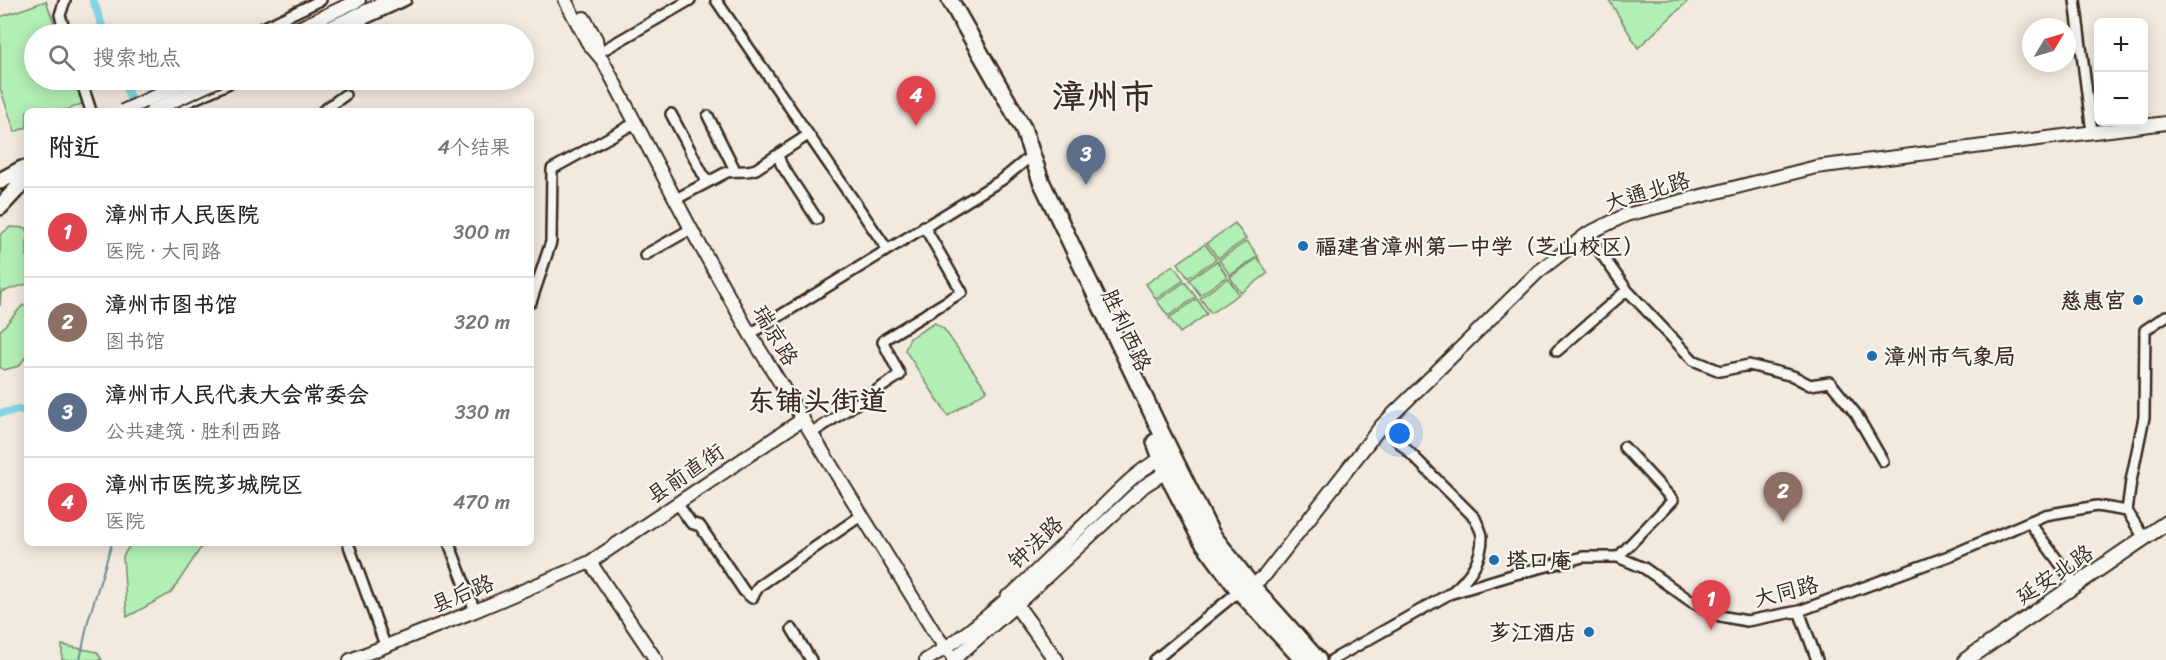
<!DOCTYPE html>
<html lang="zh">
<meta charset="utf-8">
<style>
body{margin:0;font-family:Sriracha,"LXGW WenKai TC",sans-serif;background:#f6f6f6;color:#222}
.controls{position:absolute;right:18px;top:18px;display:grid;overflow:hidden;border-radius:9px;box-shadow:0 3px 15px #0003}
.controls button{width:54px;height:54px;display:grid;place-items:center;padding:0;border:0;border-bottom:2px solid #e0e0e0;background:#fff;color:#222;font:30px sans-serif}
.compass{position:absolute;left:2022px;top:18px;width:54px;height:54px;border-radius:50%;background:#fff;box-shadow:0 3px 15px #0003;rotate:52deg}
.you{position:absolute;left:1400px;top:434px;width:21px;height:21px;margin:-15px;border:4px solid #fff;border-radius:50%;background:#1a73e8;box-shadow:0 0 0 9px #1a73e833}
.badge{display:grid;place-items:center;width:39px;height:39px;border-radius:50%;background:#1f6fb2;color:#fff;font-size:20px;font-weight:700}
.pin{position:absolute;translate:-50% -50px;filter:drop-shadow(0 2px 3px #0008)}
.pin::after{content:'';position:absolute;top:32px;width:21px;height:18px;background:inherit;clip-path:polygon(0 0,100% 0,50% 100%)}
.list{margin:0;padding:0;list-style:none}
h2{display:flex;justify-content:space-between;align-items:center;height:78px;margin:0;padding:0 24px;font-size:26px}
h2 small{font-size:20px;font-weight:400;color:#767676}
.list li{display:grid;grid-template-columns:39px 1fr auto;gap:18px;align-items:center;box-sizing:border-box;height:90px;padding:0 24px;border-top:2px solid #e0e0e0}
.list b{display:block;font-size:22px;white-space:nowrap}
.list p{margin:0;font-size:20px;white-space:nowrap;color:#767676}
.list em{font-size:20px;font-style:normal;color:#767676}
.icon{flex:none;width:33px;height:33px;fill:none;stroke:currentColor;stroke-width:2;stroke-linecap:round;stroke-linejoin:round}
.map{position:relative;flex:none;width:2166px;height:660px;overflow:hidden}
.search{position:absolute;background:#fff;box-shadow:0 3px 15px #0003;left:24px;top:24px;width:510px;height:66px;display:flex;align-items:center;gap:15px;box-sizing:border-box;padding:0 21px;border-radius:33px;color:#767676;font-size:22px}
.panel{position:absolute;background:#fff;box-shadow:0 3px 15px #0003;left:24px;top:108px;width:510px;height:438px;border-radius:9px}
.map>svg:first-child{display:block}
.green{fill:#b2efb5;stroke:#768c6a;stroke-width:1.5}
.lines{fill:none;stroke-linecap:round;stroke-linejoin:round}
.stream{stroke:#689095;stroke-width:2}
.canal{stroke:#86d4e5;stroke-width:8}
.minor-casing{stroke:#3b2a1e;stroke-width:14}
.tertiary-casing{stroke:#3b2a1e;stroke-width:16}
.secondary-casing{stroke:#3b2a1e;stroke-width:18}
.primary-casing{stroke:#3b2a1e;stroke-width:20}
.minor{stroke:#f6f6f2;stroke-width:9}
.tertiary{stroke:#f6f6f2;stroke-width:12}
.secondary{stroke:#f6f6f2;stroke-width:14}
.primary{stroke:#f6f6f2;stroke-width:15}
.tertiary-bridge-casing{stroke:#3b2a1e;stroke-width:16;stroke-linecap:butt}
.tertiary-bridge{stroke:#f6f6f2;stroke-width:12}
.poi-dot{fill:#1f6fb2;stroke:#f6f6f2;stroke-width:2}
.labels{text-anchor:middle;stroke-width:4.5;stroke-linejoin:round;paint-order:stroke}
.street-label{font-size:22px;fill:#3b2a1e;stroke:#f6f6f2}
.poi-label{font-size:22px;font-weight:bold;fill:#3b2a1e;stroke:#f6f6f2;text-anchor:start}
.district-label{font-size:28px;font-weight:bold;fill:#3b2a1e;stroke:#f6f6f2}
.town-label{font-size:34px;font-weight:bold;fill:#3b2a1e;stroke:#f6f6f2}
</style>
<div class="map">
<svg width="2166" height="660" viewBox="0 0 2166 660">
<rect width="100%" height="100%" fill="#f2e9df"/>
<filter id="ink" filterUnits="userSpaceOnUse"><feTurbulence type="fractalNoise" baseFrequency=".0167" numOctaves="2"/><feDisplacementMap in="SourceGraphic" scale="12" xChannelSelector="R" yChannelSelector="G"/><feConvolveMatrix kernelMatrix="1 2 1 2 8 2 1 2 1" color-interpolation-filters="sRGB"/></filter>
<g filter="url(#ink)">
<!-- green -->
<path class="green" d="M1609,0H1689L1638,48Z
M46,1L58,34H34V80H75L84,103L64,111H27V127L15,132L0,88V17Z
M1235,223L1246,239L1218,258L1207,243Z
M10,227L27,228V284L1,292L0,306V235Z
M1247,241L1258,256L1230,275L1219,260Z
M1205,244L1216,259L1188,278L1178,263Z
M1258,258L1268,273L1241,293L1230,277Z
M1217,261L1227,276L1200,295L1189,280Z
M1173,265L1184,280L1156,299L1146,284Z
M1228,278L1239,294L1211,313L1200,298Z
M1185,282L1196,297L1168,316L1157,301Z
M1197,299L1207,314L1180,333L1169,318Z
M23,305L27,308V355L19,366L4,370L0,367V331Z
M935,323L944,329L987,390L948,416L905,350L910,338Z
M131,543H204L171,593L127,617L123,556Z
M62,645L97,652L102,660H62Z"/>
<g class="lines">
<!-- stream -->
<path class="stream" d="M80,660L88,621L112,543"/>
<!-- canal -->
<path class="canal" d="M93,0L105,34
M123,80L135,110
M0,413L27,409"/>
<!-- minor casing -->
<g class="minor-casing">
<path id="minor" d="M65,0L60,15L66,34
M716,0L887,249
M2075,0L2092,132
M250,34L321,0
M333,34L406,0
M598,53L690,0
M81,80L91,111
M162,80L156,91L160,103L177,107L236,80
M323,111L345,95
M671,114L707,182
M708,116L735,170
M778,155L781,164L817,219
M676,199L727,172C738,170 746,173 756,169L808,135
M1587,234L1627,290L1693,360L1720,371L1749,365L1793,376L1810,385L1830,382L1856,414L1883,461
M645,255L691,229
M531,302L551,242L552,169L635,123
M750,334L1003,179L1031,156
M1557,351L1627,290
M1382,425L1475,518C1477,524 1482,531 1482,537C1482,560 1469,578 1452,592
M812,433L900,375L883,342L885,339L962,292L924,226
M677,503L691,523L700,526L744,591L752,598L759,586L862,515
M2029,522L2076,585
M2144,538L2127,511L2131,481L2144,417L2145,330L2166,316
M348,543L385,645
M449,543L475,611
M1618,557L1673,500L1624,447
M1799,611L1817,660
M792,629L811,660
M1155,660L1239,591
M1332,660L1449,594L1512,575L1583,557H1618L1644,568L1692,602L1720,616L1747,621L1799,611L1954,554L2045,515L2097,506L2127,511"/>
</g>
<!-- tertiary casing -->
<g class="tertiary-casing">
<path id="tertiary" d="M565,0L588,43L603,61L691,229L750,334L934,632L954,659
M584,18L596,39L598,53
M286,34L359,0
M316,34L390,0
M590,562L656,660
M1252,586L1265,575L1382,425L1538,272L1587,234L1626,215L1816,167L2166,123
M350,660L475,611L590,562L803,419
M926,660C987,625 1042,564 1093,516C1115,495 1138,467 1168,456
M953,660L1016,605L1144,486L1166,472L1174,470"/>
</g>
<!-- secondary casing -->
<g class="secondary-casing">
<path id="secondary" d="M1008,597L1016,605L1056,660
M1966,660L2166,523"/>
</g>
<!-- primary casing -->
<g class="primary-casing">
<path id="primary" d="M950,0L1023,128L1041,181L1161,432L1211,533L1252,586L1318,660
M0,181L22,169
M0,207L27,178
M1155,442L1166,472L1200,538L1239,591L1303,660"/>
</g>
<!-- minor -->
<use href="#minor" class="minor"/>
<!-- tertiary -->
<use href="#tertiary" class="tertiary"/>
<!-- secondary -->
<use href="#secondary" class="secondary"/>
<!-- primary -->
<use href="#primary" class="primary"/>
<!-- tertiary-bridge casing -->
<g class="tertiary-bridge-casing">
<path id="tertiary-bridge" d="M123,111L190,80
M152,111L219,80"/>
</g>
<!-- tertiary-bridge -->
<use href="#tertiary-bridge" class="tertiary-bridge"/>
</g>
</g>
<!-- markers -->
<g class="poi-dot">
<circle cx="1303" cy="246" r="6"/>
<circle cx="2138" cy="300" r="6"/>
<circle cx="1872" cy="356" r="6"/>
<circle cx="1494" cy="560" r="6"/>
<circle cx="1589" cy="632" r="6"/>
</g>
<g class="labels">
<!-- street labels -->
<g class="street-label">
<text transform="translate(1647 191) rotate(-17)" y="8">大通北路</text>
<text transform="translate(1127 330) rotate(65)" y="8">胜利西路</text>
<text transform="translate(776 335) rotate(59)" y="8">瑞京路</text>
<text transform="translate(685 473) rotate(-34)" y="8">县前直街</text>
<text transform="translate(1035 542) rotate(-43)" y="8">钟法路</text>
<text transform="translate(2054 574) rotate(-34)" y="8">延安北路</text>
<text transform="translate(1786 591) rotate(-14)" y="8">大同路</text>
<text transform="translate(462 593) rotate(-22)" y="8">县后路</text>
</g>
<!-- poi labels -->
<g class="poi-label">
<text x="1315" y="254">福建省漳州第一中学（芝山校区）</text>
<text x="2126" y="308" text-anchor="end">慈惠宫</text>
<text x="1884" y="364">漳州市气象局</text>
<text x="1506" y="568">塔口庵</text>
<text x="1577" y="640" text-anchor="end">芗江酒店</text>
</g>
<!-- district labels -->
<g class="district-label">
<text x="817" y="410">东铺头街道</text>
</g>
<!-- town labels -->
<g class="town-label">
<text x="1103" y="108">漳州市</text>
</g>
</g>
</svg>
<div class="controls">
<button>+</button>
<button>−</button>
</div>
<svg class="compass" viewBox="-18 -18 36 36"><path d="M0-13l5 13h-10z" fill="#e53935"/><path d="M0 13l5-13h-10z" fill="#767676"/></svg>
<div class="you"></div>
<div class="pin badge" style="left:1711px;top:630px;background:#e0444e">1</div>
<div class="pin badge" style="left:1783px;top:522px;background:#8d6e63">2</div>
<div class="pin badge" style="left:1086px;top:185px;background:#5c6f8a">3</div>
<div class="pin badge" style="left:916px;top:126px;background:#e0444e">4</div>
<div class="search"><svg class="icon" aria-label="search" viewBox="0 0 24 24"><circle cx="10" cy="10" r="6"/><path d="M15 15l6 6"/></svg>搜索地点</div>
<section class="panel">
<h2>附近<small>4个结果</small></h2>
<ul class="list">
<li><span class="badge" style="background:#e0444e">1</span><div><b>漳州市人民医院</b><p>医院 · 大同路</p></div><em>300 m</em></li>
<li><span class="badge" style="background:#8d6e63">2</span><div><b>漳州市图书馆</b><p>图书馆</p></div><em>320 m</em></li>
<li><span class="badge" style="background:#5c6f8a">3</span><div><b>漳州市人民代表大会常委会</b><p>公共建筑 · 胜利西路</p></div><em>330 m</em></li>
<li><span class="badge" style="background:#e0444e">4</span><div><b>漳州市医院芗城院区</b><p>医院</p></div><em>470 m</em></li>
</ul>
</section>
</div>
